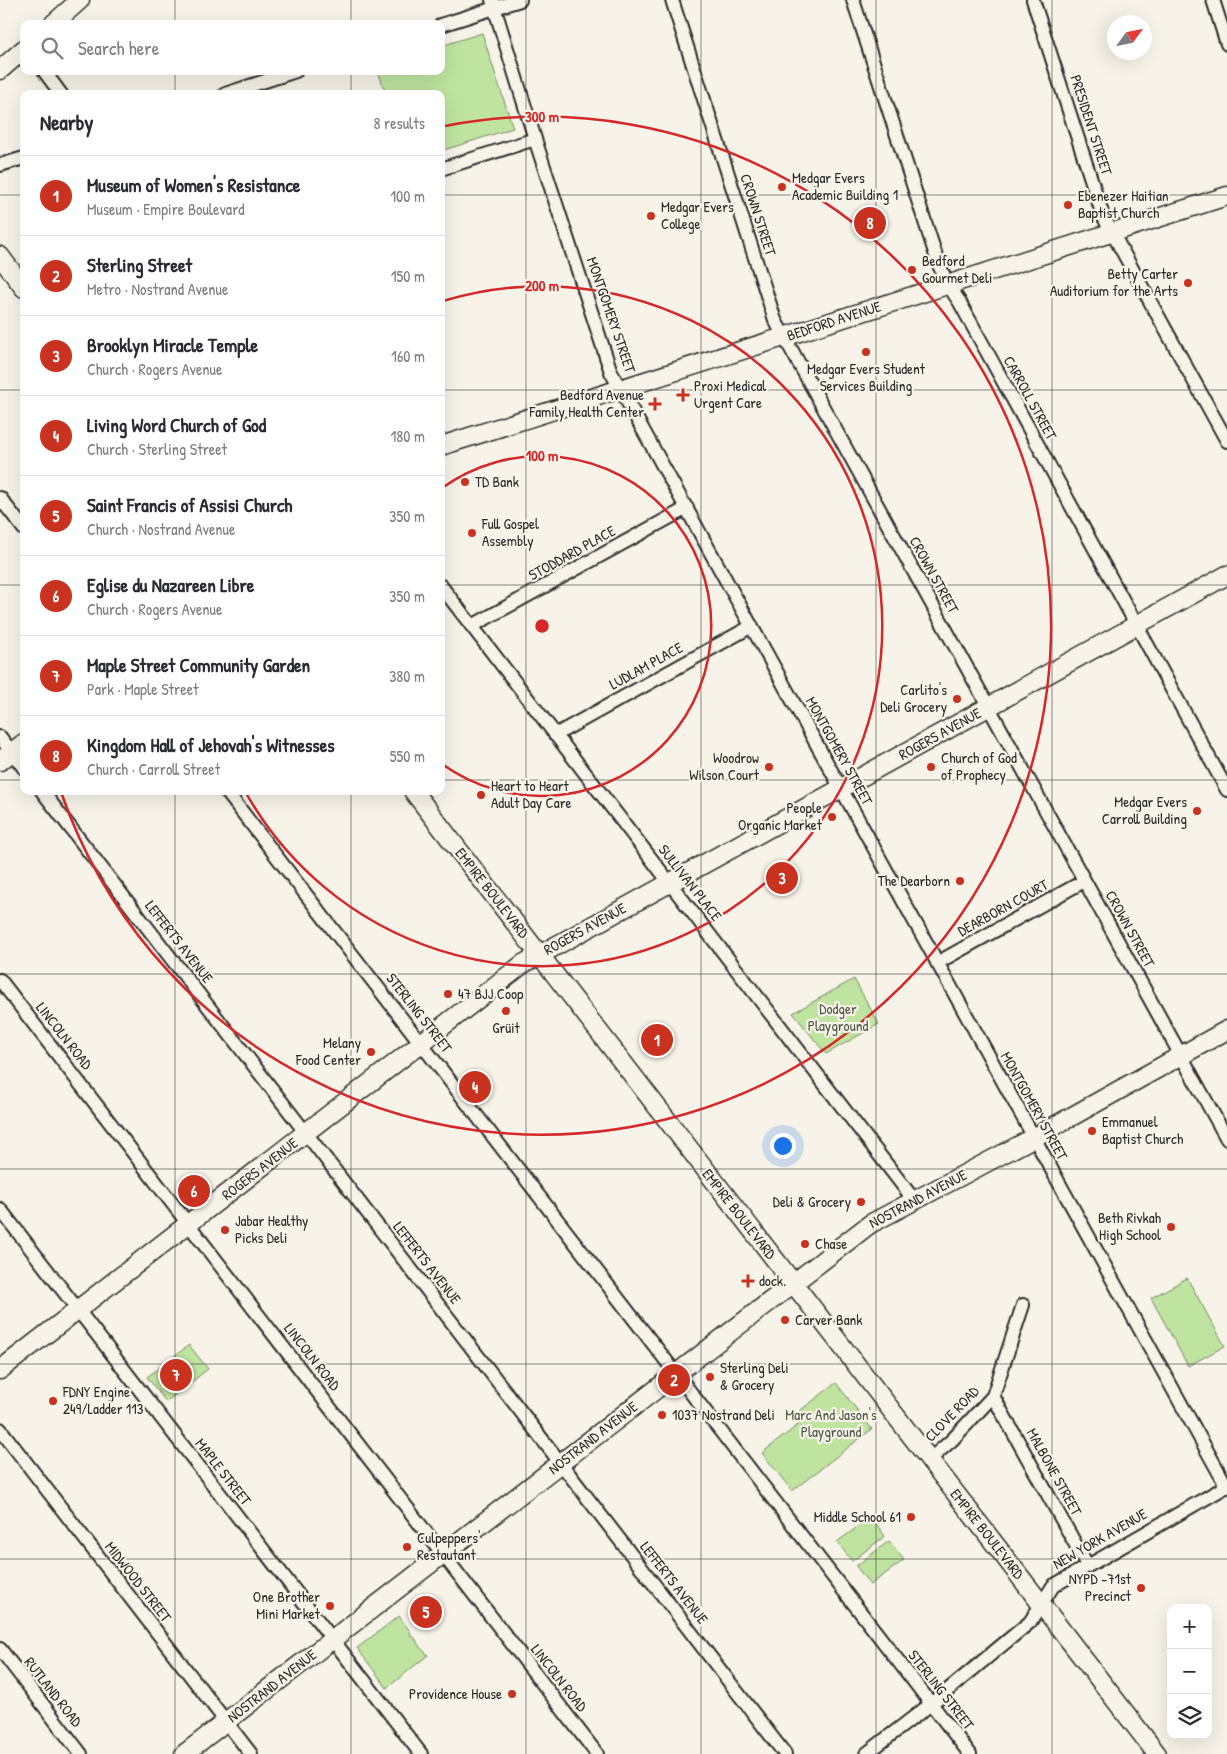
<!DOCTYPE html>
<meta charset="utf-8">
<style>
body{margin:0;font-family:"Patrick Hand",sans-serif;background:#f2f2f3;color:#2b2b33}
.controls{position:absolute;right:15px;bottom:15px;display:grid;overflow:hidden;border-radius:10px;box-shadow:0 5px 20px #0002}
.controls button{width:45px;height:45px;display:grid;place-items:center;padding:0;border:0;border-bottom:1px solid #e1e1e2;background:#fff;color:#2b2b33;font:25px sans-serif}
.compass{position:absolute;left:1107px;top:15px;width:45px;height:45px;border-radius:50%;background:#fff;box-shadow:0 5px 20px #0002;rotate:57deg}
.you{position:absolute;left:782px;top:1145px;width:18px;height:18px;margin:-12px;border:4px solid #fff;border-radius:50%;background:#1a73e8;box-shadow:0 0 0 8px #1a73e833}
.badge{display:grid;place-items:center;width:32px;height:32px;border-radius:50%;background:#c8321e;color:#fff;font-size:16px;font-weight:700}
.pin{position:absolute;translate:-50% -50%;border:2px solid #fff;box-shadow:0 1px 5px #0006}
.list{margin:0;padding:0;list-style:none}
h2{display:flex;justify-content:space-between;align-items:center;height:65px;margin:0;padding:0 20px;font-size:21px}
h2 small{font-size:16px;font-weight:400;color:#7c7c81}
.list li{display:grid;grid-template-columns:32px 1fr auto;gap:15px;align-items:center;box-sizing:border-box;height:80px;padding:0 20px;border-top:1px solid #e1e1e2}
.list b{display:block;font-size:19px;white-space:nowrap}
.list p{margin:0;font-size:16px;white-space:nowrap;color:#7c7c81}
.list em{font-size:16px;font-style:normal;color:#7c7c81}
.icon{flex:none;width:28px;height:28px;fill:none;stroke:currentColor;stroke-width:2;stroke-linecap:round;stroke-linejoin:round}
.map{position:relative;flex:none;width:1227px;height:1754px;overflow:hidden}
.search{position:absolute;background:#fff;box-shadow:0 5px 20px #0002;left:20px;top:20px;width:425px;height:55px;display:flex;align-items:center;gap:12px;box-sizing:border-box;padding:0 18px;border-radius:10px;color:#7c7c81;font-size:19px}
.panel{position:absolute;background:#fff;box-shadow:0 5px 20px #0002;left:20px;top:90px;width:425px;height:705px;border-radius:10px}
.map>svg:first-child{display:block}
.green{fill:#bee49f;stroke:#748865}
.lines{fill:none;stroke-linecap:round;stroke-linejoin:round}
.street-casing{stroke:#2b2b2b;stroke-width:16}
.secondary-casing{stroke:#2b2b2b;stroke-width:21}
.street{stroke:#f7f3e8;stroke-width:12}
.secondary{stroke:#f7f3e8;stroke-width:18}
.grid{fill:none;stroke:#2b2b2b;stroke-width:1;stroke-opacity:0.55}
.ring{fill:none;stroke:#d62828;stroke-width:2.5}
.poi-dot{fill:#c8321e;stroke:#f7f3e8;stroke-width:2}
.labels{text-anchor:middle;stroke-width:4.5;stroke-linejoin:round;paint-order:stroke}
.street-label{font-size:15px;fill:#2b2b2b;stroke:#f7f3e8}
.poi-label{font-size:15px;fill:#2b2b2b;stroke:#f7f3e8;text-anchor:start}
.park-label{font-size:15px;fill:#505948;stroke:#f7f3e8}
.centre{fill:#d62828;stroke:#f7f3e8;stroke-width:2.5}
.ring-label{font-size:15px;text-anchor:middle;font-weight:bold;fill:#d62828;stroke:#f7f3e8;stroke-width:4.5;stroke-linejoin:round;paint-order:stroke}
</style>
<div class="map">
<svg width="1227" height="1754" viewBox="0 0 1227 1754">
<rect width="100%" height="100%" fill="#f7f3e8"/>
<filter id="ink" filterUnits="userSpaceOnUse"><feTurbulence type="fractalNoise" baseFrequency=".02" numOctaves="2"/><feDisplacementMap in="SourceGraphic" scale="10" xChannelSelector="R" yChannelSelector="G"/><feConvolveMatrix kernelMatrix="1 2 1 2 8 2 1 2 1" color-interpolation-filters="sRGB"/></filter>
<g filter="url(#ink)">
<!-- green -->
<path class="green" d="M482,33L513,128L441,151V94H386L378,71H441V46Z
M854,979L879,1024L826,1054L793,1013Z
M1187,1278L1225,1346L1188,1366L1151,1298Z
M189,1345L208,1369L166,1402L147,1377Z
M836,1383L872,1429L792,1491L762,1453L803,1421L797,1413Z
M871,1517L885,1536L852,1561L837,1542Z
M889,1541L904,1560L870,1585L856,1566Z
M399,1616L410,1631L411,1636L415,1638L419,1646L428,1655L387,1688L357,1648Z"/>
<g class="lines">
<!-- street casing -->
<g class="street-casing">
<path id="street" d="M492,0L535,139L611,372L1227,1487
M672,0L775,320L1227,1139
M853,0L939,265L948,285L959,301L1227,790
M1033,0L1103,216L1227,441
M1213,0L1227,44
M441,25L520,0
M44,71L61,94
M225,94L296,71
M0,165L24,158
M441,169L535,139
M0,498L24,529
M441,586L914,1200
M472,626L687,508
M555,735L752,626
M0,737L24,768
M42,791L785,1754
M226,791L970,1754
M937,963L1084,881
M0,980L597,1754
M0,1209L421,1754
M993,1396L1087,1565
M0,1429L251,1754
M929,1460L952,1440L993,1396L1023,1305
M0,1649L81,1754
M866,1754L931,1704L1030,1622L1053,1586L1227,1486"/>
</g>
<!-- secondary casing -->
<g class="secondary-casing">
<path id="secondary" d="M53,24L80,0
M0,70L24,49
M0,256L24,288
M441,446L1227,196
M0,761L24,743
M413,791L1157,1754
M0,1370L523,964L1227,575
M184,1754L870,1224L1033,1138L1227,1030"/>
</g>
<!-- street -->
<use href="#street" class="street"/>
<!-- secondary -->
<use href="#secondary" class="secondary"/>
</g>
</g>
<!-- grid -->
<path class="grid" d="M175,0V24M351,0V24M526,0V1754M701,0V1754M876,0V1754M1052,0V1754M175,71V94M351,71V94M0,195H24M441,195H1227M0,390H24M441,390H1227M0,585H24M441,585H1227M0,780H24M441,780H1227M175,791V1754M351,791V1754M0,974H1227M0,1169H1227M0,1364H1227M0,1559H1227"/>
<!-- distance rings -->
<g class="ring">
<path d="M442 488A170 170 0 1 1 442 764"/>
<path d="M443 301A340 340 0 1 1 246 793"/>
<path d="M445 126A509 509 0 1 1 61 792"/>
</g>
<!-- markers -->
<g class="poi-dot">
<circle cx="782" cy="187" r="5"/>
<circle cx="1068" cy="205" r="5"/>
<circle cx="651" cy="216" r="5"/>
<circle cx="912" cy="270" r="5"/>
<circle cx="1188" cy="283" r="5"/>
<circle cx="866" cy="352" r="5"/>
<path d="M680.5 387.5h5v5h5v5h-5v5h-5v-5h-5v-5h5z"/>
<path d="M652.5 396.5h5v5h5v5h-5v5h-5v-5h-5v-5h5z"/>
<circle cx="465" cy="482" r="5"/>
<circle cx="472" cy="533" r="5"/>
<circle cx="957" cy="699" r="5"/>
<circle cx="769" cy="767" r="5"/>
<circle cx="931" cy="767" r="5"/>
<circle cx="481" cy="795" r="5"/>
<circle cx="1197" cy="811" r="5"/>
<circle cx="832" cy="817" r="5"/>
<circle cx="960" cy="881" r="5"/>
<circle cx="448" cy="994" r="5"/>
<circle cx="506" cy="1011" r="5"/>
<circle cx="371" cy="1052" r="5"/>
<circle cx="1092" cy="1131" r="5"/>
<circle cx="861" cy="1202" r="5"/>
<circle cx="1171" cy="1227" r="5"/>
<circle cx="225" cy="1230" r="5"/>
<circle cx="805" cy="1244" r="5"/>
<path d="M745.5 1273.5h5v5h5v5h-5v5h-5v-5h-5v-5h5z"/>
<circle cx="785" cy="1320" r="5"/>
<circle cx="710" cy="1377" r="5"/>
<circle cx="53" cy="1401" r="5"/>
<circle cx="662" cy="1415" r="5"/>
<circle cx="911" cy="1517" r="5"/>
<circle cx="407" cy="1547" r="5"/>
<circle cx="1141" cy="1588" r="5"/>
<circle cx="330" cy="1606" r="5"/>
<circle cx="512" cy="1694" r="5"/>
</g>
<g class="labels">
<!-- street labels -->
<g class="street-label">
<text transform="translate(1091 125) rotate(72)" y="5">PRESIDENT STREET</text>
<text transform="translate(758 215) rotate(72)" y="5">CROWN STREET</text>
<text transform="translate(611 315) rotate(71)" y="5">MONTGOMERY STREET</text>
<text transform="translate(834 321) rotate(-18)" y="5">BEDFORD AVENUE</text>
<text transform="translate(1030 398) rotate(61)" y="5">CARROLL STREET</text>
<text transform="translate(572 553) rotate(-29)" y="5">STODDARD PLACE</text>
<text transform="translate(934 575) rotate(61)" y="5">CROWN STREET</text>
<text transform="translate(646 666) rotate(-29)" y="5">LUDLAM PLACE</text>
<text transform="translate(940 734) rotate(-29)" y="5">ROGERS AVENUE</text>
<text transform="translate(839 751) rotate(61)" y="5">MONTGOMERY STREET</text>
<text transform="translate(690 883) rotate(52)" y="5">SULLIVAN PLACE</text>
<text transform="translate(492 893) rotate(52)" y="5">EMPIRE BOULEVARD</text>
<text transform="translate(1003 908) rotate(-29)" y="5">DEARBORN COURT</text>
<text transform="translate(585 929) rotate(-29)" y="5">ROGERS AVENUE</text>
<text transform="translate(1130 929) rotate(61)" y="5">CROWN STREET</text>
<text transform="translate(179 942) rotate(52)" y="5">LEFFERTS AVENUE</text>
<text transform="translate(419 1013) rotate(52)" y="5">STERLING STREET</text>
<text transform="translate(64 1036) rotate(52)" y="5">LINCOLN ROAD</text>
<text transform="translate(1034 1106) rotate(61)" y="5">MONTGOMERY STREET</text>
<text transform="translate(260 1169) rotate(-38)" y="5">ROGERS AVENUE</text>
<text transform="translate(918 1199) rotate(-28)" y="5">NOSTRAND AVENUE</text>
<text transform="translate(739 1214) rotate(52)" y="5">EMPIRE BOULEVARD</text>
<text transform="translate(427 1263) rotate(52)" y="5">LEFFERTS AVENUE</text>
<text transform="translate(312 1357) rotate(52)" y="5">LINCOLN ROAD</text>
<text transform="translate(952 1414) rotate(-46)" y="5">CLOVE ROAD</text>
<text transform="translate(593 1438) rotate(-38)" y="5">NOSTRAND AVENUE</text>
<text transform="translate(223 1472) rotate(52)" y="5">MAPLE STREET</text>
<text transform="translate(1054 1472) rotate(61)" y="5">MALBONE STREET</text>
<text transform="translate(987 1534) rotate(52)" y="5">EMPIRE BOULEVARD</text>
<text transform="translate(1100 1539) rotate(-30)" y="5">NEW YORK AVENUE</text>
<text transform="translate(138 1582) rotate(52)" y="5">MIDWOOD STREET</text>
<text transform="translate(674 1583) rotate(52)" y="5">LEFFERTS AVENUE</text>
<text transform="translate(559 1678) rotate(52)" y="5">LINCOLN ROAD</text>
<text transform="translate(272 1686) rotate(-38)" y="5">NOSTRAND AVENUE</text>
<text transform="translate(941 1690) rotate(52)" y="5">STERLING STREET</text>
<text transform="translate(53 1692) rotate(52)" y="5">RUTLAND ROAD</text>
</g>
<!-- poi labels -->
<g class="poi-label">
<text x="792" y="183">Medgar Evers<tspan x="792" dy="17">Academic Building 1</tspan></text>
<text x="1078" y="201">Ebenezer Haitian<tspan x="1078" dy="17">Baptist Church</tspan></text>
<text x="661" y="212">Medgar Evers<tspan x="661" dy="17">College</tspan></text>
<text x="922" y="266">Bedford<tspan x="922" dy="17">Gourmet Deli</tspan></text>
<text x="1178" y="279" text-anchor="end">Betty Carter<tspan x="1178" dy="17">Auditorium for the Arts</tspan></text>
<text x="866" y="374" text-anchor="middle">Medgar Evers Student<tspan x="866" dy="17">Services Building</tspan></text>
<text x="694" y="391">Proxi Medical<tspan x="694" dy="17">Urgent Care</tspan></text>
<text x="644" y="400" text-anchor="end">Bedford Avenue<tspan x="644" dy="17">Family Health Center</tspan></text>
<text x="475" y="487">TD Bank</text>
<text x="482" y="529">Full Gospel<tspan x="482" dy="17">Assembly</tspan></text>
<text x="947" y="695" text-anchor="end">Carlito's<tspan x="947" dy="17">Deli Grocery</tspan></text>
<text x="759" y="763" text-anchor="end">Woodrow<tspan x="759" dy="17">Wilson Court</tspan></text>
<text x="941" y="763">Church of God<tspan x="941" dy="17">of Prophecy</tspan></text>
<text x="491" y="791">Heart to Heart<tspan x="491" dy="17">Adult Day Care</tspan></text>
<text x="1187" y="807" text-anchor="end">Medgar Evers<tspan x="1187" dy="17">Carroll Building</tspan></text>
<text x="822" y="813" text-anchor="end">People<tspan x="822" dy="17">Organic Market</tspan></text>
<text x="950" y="886" text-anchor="end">The Dearborn</text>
<text x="458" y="999">47 BJJ Coop</text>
<text x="506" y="1033" text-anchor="middle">Grüit</text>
<text x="361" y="1048" text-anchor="end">Melany<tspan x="361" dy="17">Food Center</tspan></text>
<text x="1102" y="1127">Emmanuel<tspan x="1102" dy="17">Baptist Church</tspan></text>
<text x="851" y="1207" text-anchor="end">Deli &amp; Grocery</text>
<text x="1161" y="1223" text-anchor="end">Beth Rivkah<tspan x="1161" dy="17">High School</tspan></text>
<text x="235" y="1226">Jabar Healthy<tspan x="235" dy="17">Picks Deli</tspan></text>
<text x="815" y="1249">Chase</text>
<text x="759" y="1286">dock.</text>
<text x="795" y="1325">Carver Bank</text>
<text x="720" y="1373">Sterling Deli<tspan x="720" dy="17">&amp; Grocery</tspan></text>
<text x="63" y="1397">FDNY Engine<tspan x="63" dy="17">249/Ladder 113</tspan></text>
<text x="672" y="1420">1037 Nostrand Deli</text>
<text x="901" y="1522" text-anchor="end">Middle School 61</text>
<text x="417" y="1543">Culpeppers'<tspan x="417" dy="17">Restautant</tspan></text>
<text x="1131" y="1584" text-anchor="end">NYPD -71st<tspan x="1131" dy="17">Precinct</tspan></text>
<text x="320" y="1602" text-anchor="end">One Brother<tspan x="320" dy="17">Mini Market</tspan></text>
<text x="502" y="1699" text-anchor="end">Providence House</text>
</g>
<!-- park labels -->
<g class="park-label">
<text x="838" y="1014">Dodger<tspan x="838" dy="17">Playground</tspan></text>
<text x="831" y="1420">Marc And Jason's<tspan x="831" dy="17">Playground</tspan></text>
</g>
</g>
<circle cx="542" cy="626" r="8" class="centre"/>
<g class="ring-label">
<text x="542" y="122">300 m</text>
<text x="542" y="291">200 m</text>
<text x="542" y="461">100 m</text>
</g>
</svg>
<div class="controls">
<button>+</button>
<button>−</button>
<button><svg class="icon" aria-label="layers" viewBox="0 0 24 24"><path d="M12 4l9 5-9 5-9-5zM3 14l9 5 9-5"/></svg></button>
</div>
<svg class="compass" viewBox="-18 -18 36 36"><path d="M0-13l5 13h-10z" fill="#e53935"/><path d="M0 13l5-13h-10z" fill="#7c7c81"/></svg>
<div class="you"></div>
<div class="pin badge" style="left:657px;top:1040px">1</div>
<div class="pin badge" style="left:674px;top:1380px">2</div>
<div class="pin badge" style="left:782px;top:878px">3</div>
<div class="pin badge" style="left:475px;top:1087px">4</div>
<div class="pin badge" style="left:426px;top:1612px">5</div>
<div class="pin badge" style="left:194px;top:1191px">6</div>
<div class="pin badge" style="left:176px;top:1375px">7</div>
<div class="pin badge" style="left:870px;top:223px">8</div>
<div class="search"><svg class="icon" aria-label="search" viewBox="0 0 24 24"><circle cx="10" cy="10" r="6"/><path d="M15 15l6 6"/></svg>Search here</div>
<section class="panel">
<h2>Nearby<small>8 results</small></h2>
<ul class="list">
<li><span class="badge">1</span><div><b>Museum of Women's Resistance</b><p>Museum · Empire Boulevard</p></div><em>100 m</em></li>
<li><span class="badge">2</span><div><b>Sterling Street</b><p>Metro · Nostrand Avenue</p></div><em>150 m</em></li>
<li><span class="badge">3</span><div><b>Brooklyn Miracle Temple</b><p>Church · Rogers Avenue</p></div><em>160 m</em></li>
<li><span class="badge">4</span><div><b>Living Word Church of God</b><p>Church · Sterling Street</p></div><em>180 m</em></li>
<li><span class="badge">5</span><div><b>Saint Francis of Assisi Church</b><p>Church · Nostrand Avenue</p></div><em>350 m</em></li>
<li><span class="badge">6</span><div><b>Eglise du Nazareen Libre</b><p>Church · Rogers Avenue</p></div><em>350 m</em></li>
<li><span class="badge">7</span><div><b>Maple Street Community Garden</b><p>Park · Maple Street</p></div><em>380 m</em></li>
<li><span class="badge">8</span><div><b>Kingdom Hall of Jehovah's Witnesses</b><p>Church · Carroll Street</p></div><em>550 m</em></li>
</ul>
</section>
</div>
